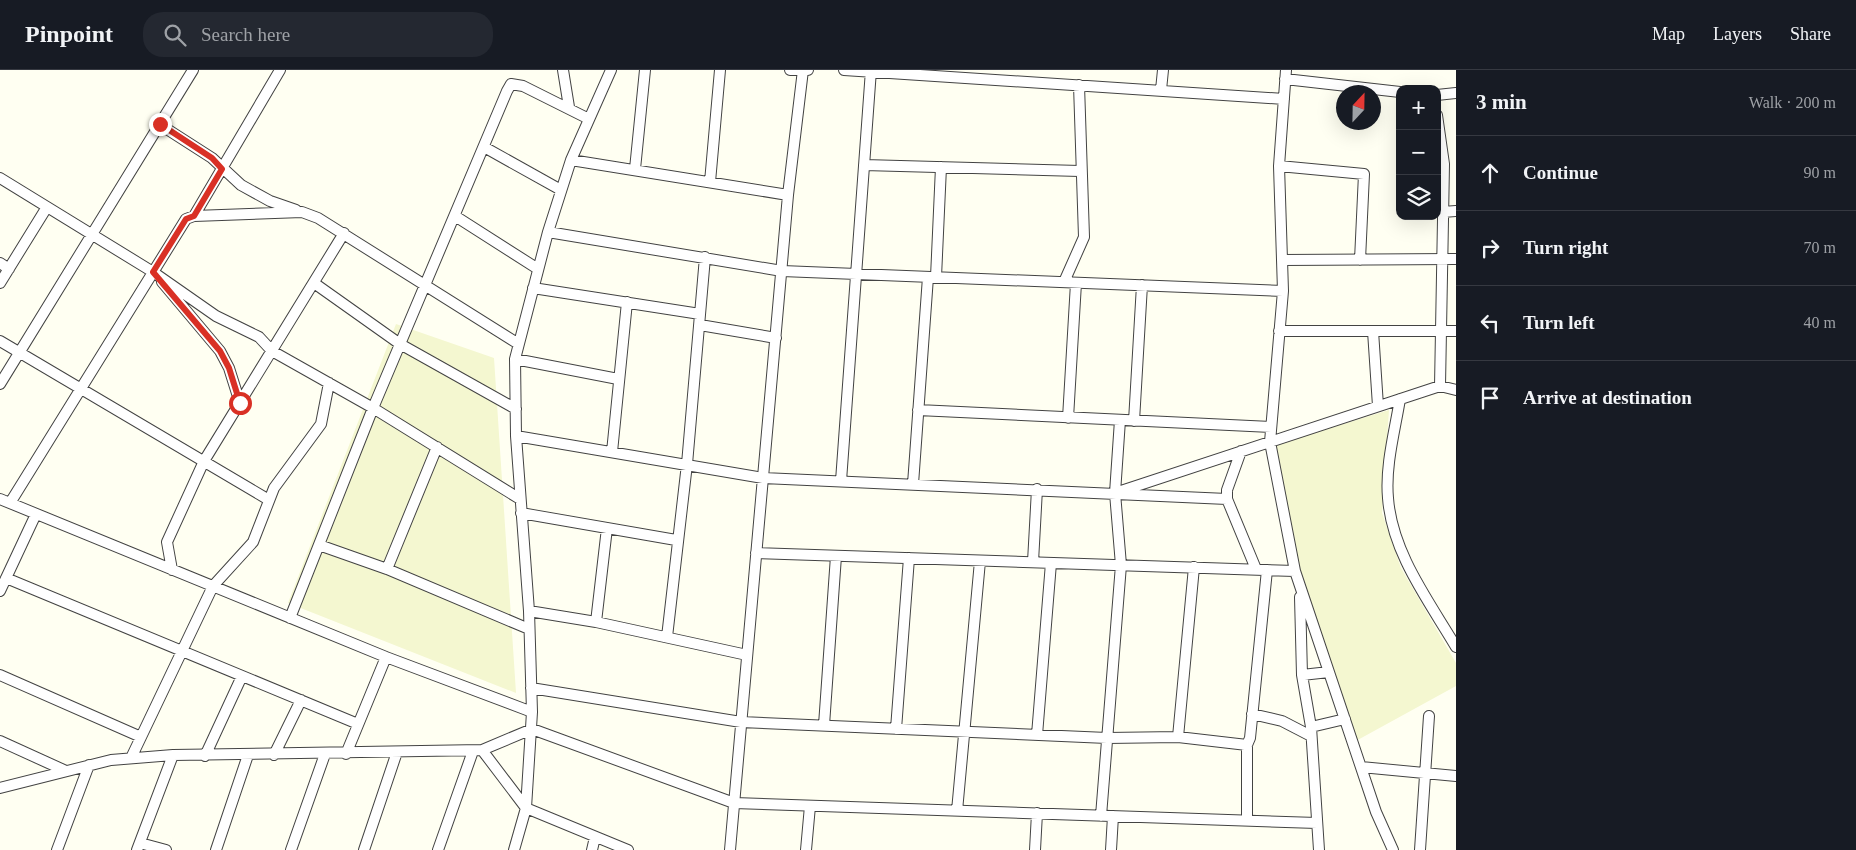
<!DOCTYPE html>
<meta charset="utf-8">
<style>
body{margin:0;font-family:Georgia,serif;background:#242831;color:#f1f3f6}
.controls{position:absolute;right:15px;top:15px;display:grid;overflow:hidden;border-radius:10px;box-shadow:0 5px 20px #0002}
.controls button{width:45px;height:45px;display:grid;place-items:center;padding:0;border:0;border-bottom:1px solid #363941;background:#171b24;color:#f1f3f6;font:25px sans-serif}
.compass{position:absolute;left:1336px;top:15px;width:45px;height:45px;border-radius:50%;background:#171b24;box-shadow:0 5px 20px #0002;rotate:22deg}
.stop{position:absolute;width:15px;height:15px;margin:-11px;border:4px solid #d93025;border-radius:50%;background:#fff}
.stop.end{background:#d93025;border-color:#fff;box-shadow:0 1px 5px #0008}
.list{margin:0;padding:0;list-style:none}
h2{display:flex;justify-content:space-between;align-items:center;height:65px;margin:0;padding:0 20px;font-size:21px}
h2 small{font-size:16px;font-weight:400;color:#9ea1a6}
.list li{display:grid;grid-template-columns:32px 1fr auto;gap:15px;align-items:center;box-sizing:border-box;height:75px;padding:0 20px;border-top:1px solid #363941}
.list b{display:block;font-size:19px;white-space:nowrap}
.list em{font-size:16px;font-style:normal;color:#9ea1a6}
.icon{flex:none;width:28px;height:28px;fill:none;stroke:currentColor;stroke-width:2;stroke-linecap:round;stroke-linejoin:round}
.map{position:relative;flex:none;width:1456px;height:780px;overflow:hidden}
header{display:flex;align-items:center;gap:30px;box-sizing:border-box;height:70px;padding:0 25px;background:#171b24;border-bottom:1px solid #363941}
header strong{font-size:24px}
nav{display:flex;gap:28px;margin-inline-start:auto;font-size:18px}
.search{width:350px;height:45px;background:#242831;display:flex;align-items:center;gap:12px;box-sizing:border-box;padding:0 18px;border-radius:20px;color:#9ea1a6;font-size:19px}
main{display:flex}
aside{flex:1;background:#171b24}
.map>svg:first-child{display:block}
.farmland{fill:#f4f7d0}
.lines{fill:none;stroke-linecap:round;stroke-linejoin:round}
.minor-casing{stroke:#434343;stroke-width:12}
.minor{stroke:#fff;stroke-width:10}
.route{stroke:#d93025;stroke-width:6}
</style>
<header>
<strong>Pinpoint</strong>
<div class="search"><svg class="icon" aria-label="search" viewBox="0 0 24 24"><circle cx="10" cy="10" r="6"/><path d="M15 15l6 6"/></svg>Search here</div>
<nav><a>Map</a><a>Layers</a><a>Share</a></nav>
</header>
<main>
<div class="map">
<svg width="1456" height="780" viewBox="0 0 1456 780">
<rect width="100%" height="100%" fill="#fffff2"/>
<!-- farmland -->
<path class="farmland" d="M396,254L494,288L516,623L288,533Z
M1389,340L1382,443L1401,498L1456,593V616L1354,672L1307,526L1268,377Z"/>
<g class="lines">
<!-- minor casing -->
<g class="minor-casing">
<path id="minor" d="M563,0L569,37
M790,0H808
M844,0L1284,29
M1286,0L1279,96L1283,221L1270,372L1295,501L1376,742L1393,780
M1285,9L1400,22
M1161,20L1163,0
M1437,25L1456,23
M1437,45L1444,94L1440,316
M159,54L212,88L241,115L270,131L296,140
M484,77L561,120
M571,90L788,125
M864,95L1080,101
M1279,96L1364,104L1360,190
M635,99L645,0
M0,108L153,202L216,246L259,267L272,281L373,338L520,429
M710,112L720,0
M1443,142L1456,141
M194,146L280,0
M455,146L538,199
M548,162L782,201L1283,221
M1282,190L1456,189
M0,193L9,199
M936,207L941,97
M162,212L220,281L229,298L240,333
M1064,212L1084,167L1079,15
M0,213L47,137
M314,213L400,274L516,339
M533,218L700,244
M700,255L776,268
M1279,261H1456
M1373,261L1378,336
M0,271L269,430
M515,289L618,309
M0,314L193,0
M1400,329C1395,360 1385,396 1388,428C1392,483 1429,531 1456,577
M918,340L1271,357
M1068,348L1076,213
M1134,351L1142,215
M516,366L763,408L1227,429
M1241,381L1227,420V429L1256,499
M612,382L627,232
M841,411L871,0
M913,414L928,207
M1121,421L1440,316L1456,320
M0,429L386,587L532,642
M10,433L186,149L194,146L302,142L318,148L517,273
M521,443L676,470
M319,475L387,499L529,559
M756,483L1295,501
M1033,492L1037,419
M387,499L437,377
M172,500L167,472L204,391L344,163
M6,508L358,654
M0,521L36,444
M1300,527L1302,605L1311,657L1319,780
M529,541L596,552L747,585
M290,548L373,338L507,21L511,14L523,16L589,49
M596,552L607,458
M667,567L687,394L705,187
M0,605L141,667
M1302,605L1329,602
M531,618L741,652L1107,668L1178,667L1247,675L1250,668L1267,500
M1252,644L1282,651L1311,666
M824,655L836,486
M1311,657L1345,649
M896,659L909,488
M1037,665L1051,493
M1178,667L1194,497
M0,671L66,701
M1247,675V751
M482,680L526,738L628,780
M346,684L386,587
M274,685L301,630
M205,686L242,606
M131,688L213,516L253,472L274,418L321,354L329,313
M1361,697L1456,706
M0,718L111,690L173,685L482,680L532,659L734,733L1317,753
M957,741L980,491
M1101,746L1121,495L1115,423L1120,350
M140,773L166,780
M57,780L89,695
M137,780L173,685
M216,780L248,685
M291,780L325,684
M364,780L397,682
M438,780L473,681
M514,780L526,738L532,642L529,541L516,366L515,289L548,162L571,90L611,0
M592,780L595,767
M730,780L788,125L803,0
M806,780L810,736
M1035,780L1037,743
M1111,780L1113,746
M1420,780L1429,646"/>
</g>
<!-- minor -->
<use href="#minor" class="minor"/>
</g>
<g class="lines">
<!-- route -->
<path class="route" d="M160,54L212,88L222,99L194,146L186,149L153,202L220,281L229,298L240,333"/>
</g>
</svg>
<div class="controls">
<button>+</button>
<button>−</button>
<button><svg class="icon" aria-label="layers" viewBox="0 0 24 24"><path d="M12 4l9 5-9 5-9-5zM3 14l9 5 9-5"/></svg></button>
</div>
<svg class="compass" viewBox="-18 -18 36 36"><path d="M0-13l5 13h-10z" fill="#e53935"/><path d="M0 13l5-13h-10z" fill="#9ea1a6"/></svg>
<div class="stop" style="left:240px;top:333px"></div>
<div class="stop end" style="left:160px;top:54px"></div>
</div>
<aside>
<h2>3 min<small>Walk · 200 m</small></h2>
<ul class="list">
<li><svg class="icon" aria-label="ahead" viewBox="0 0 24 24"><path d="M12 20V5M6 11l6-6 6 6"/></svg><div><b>Continue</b></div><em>90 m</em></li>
<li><svg class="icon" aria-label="right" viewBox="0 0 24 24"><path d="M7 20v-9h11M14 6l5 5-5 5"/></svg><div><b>Turn right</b></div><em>70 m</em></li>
<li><svg class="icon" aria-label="left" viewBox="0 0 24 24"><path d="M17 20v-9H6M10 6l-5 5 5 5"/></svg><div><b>Turn left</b></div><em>40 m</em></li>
<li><svg class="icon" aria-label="arrive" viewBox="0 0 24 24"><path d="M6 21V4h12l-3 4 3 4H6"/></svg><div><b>Arrive at destination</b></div></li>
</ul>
</aside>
</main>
